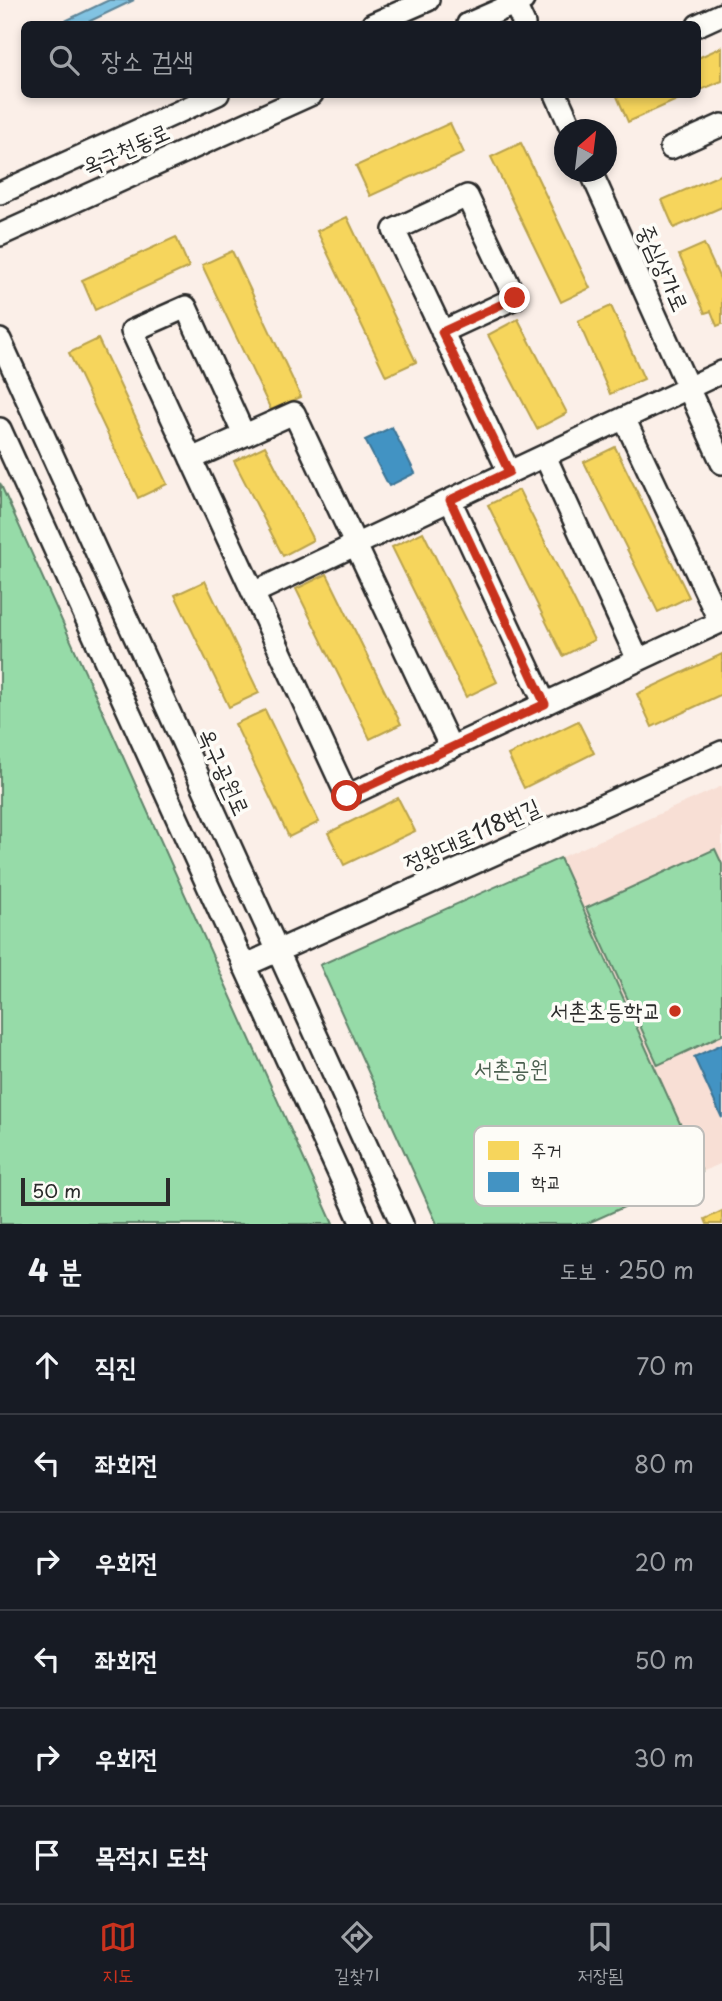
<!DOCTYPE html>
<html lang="ko">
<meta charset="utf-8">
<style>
body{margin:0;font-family:"Playpen Sans","Poor Story",sans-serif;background:#242831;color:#f1f3f6}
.compass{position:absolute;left:554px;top:119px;width:63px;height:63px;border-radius:50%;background:#171b24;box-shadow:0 4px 10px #0003;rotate:28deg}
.scale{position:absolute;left:21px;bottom:18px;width:149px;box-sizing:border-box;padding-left:7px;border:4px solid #2b2b2b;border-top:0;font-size:19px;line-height:24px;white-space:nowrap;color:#2b2b2b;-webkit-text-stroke:5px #fdfcf7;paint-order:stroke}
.stop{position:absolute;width:21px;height:21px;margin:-16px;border:5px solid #c8321e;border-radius:50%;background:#fff}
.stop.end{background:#c8321e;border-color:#fff;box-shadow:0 2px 7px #0008}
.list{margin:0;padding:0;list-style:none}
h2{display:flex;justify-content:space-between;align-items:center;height:91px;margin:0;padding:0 28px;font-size:30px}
h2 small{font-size:23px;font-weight:400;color:#9ea1a6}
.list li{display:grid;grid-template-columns:46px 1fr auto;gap:21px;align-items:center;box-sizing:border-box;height:98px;padding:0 28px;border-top:2px solid #363941}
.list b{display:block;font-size:26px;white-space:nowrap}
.list em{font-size:23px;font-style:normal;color:#9ea1a6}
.icon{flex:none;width:38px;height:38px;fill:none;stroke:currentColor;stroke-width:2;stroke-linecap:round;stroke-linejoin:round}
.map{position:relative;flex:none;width:722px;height:1224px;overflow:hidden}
.search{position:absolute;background:#171b24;box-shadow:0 4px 10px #0003;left:21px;right:21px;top:21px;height:77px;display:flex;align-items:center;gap:18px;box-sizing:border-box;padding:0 24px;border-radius:10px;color:#9ea1a6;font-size:26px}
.sheet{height:679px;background:#171b24}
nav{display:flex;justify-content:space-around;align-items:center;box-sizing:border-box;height:98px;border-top:2px solid #363941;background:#171b24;font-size:19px;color:#9ea1a6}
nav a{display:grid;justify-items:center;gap:4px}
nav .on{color:#c8321e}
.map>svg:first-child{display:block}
.built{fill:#f8dfd5}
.green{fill:#96dba8;stroke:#60836a;stroke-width:2}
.water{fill:#82c3e2;stroke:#5f8699;stroke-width:2}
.homes{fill:#f6d55c;stroke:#b9a24d;stroke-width:2}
.schools{fill:#4393c3;stroke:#3c7495;stroke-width:2}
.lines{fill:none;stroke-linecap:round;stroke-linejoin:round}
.minor-casing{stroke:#2b2b2b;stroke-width:26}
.minor{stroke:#fdfcf7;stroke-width:21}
.route{stroke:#c8321e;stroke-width:9}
.poi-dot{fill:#c8321e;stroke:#fdfcf7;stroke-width:2.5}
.labels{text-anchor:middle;stroke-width:7;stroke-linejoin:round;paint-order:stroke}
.street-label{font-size:23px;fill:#2b2b2b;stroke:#fdfcf7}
.poi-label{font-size:23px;fill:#2b2b2b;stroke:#fdfcf7;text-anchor:end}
.park-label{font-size:23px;fill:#4b6050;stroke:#fdfcf7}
.key{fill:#fdfcf7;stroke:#bebdba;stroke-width:2}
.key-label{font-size:19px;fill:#2b2b2b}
</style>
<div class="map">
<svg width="722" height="1224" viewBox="0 0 722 1224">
<rect width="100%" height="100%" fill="#fbefe8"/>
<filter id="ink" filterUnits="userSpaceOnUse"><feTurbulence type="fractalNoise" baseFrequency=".0143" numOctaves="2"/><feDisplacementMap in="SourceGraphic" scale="14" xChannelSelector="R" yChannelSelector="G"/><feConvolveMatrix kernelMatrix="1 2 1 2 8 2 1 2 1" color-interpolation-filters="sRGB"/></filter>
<g filter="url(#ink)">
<!-- built -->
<path class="built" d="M722,786V1163L702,1172L560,858Z"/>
<!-- green -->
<path class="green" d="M0,483L333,1224H0Z
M715,849L722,864V1035L658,1065L586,908Z
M560,858L702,1172L586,1224H437L320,965Z"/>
<!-- water -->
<path class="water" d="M109,0H134L84,24H59Z"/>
<!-- homes -->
<path class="homes" d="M722,47V81L698,91V58Z
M616,94H690L628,122Z
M450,123L464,153L370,196L356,166Z
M521,143L590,288L561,302L491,157Z
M722,174V207L674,228L662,200Z
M347,217L416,362L386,376L317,231Z
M176,237L189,267L95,310L82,280Z
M704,244L722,283V324L717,326L711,311L705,313L679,255Z
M232,251L301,397L271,410L202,265Z
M611,306L644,379L610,394L578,321Z
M518,319L567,413L537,429L488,335Z
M98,339L167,484L138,498L69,353Z
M265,446L313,540L283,556L234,461Z
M615,447L689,597L658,612L584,462Z
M519,490L594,640L563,656L488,505Z
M423,532L497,682L466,697L392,547Z
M327,574L401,724L370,739L296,589Z
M205,581L259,693L229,707L175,595Z
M722,654V694L652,727L637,694Z
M265,710L319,822L289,837L235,724Z
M578,721L594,753L524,788L508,755Z
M398,798L415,831L344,865L328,833Z
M722,1211V1224H707L705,1219Z"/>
<!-- schools -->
<path class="schools" d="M392,427L415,473L389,486L365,440Z
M722,1044V1118L694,1057Z"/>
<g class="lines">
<!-- minor casing -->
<g class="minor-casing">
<path id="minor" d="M513,0L524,24
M373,24L428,0
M468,24L523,0
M698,25L722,14
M556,94L572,130
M671,148L722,125
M591,172L722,463
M0,193L218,94
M0,235L312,94
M442,332L515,298L467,196L394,230L509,472
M0,340L402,1224
M0,429L362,1224
M244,435L186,307L132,331L347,796L720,622L624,418
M545,456L638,660
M191,459L294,413L451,748
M450,500L545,704
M253,593L722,372
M244,966L722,752"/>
</g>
<!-- minor -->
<use href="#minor" class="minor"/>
</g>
</g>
<g class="lines" filter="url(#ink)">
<!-- route -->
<path class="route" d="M347,796L545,704L450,500L509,472L442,332L515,298"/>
</g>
<!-- markers -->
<circle class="poi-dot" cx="675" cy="1011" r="7"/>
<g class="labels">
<!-- street labels -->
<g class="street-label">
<text transform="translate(126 149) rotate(-24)" y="8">옥구천동로</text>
<text transform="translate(663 268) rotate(66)" y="8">중심상가로</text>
<text transform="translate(224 772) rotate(66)" y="8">옥구공원로</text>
<text transform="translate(472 835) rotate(-24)" y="8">정왕대로118번길</text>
</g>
<!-- poi labels -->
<g class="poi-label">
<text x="661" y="1019">서촌초등학교</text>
</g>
<!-- park labels -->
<g class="park-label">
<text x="511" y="1077">서촌공원</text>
</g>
</g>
<!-- legend -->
<rect x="474" y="1126" width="230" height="80" rx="10" class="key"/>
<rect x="488" y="1141" width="31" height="19" fill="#f6d55c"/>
<rect x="488" y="1172" width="31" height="20" fill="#4393c3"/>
<g class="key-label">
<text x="531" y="1157">주거</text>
<text x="531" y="1189">학교</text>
</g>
</svg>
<svg class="compass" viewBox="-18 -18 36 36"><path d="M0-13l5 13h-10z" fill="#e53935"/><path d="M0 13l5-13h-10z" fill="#9ea1a6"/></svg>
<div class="scale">50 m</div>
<div class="stop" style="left:347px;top:796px"></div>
<div class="stop end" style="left:515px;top:298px"></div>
<div class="search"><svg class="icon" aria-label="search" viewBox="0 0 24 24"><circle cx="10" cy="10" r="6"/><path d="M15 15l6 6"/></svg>장소 검색</div>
</div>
<section class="sheet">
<h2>4 분<small>도보 · 250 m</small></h2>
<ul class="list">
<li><svg class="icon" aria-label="ahead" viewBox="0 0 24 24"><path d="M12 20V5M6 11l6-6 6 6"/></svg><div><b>직진</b></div><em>70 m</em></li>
<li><svg class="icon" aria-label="left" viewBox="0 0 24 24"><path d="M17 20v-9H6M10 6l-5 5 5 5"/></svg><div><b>좌회전</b></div><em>80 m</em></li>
<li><svg class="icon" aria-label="right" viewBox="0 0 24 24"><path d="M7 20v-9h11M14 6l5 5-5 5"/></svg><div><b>우회전</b></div><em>20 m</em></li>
<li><svg class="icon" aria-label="left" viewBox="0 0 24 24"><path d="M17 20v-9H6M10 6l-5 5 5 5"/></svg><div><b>좌회전</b></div><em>50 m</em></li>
<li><svg class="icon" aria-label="right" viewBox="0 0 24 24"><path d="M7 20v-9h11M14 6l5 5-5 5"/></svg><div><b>우회전</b></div><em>30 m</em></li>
<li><svg class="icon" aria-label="arrive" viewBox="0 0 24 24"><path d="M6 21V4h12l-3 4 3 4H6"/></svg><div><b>목적지 도착</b></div></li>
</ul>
</section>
<nav>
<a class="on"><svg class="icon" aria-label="map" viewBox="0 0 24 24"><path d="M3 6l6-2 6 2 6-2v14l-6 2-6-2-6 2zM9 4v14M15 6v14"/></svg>지도</a>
<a><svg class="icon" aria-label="directions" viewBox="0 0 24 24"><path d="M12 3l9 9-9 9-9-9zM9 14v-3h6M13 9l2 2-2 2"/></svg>길찾기</a>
<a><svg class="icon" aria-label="saved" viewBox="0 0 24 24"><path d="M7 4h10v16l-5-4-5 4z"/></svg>저장됨</a>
</nav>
